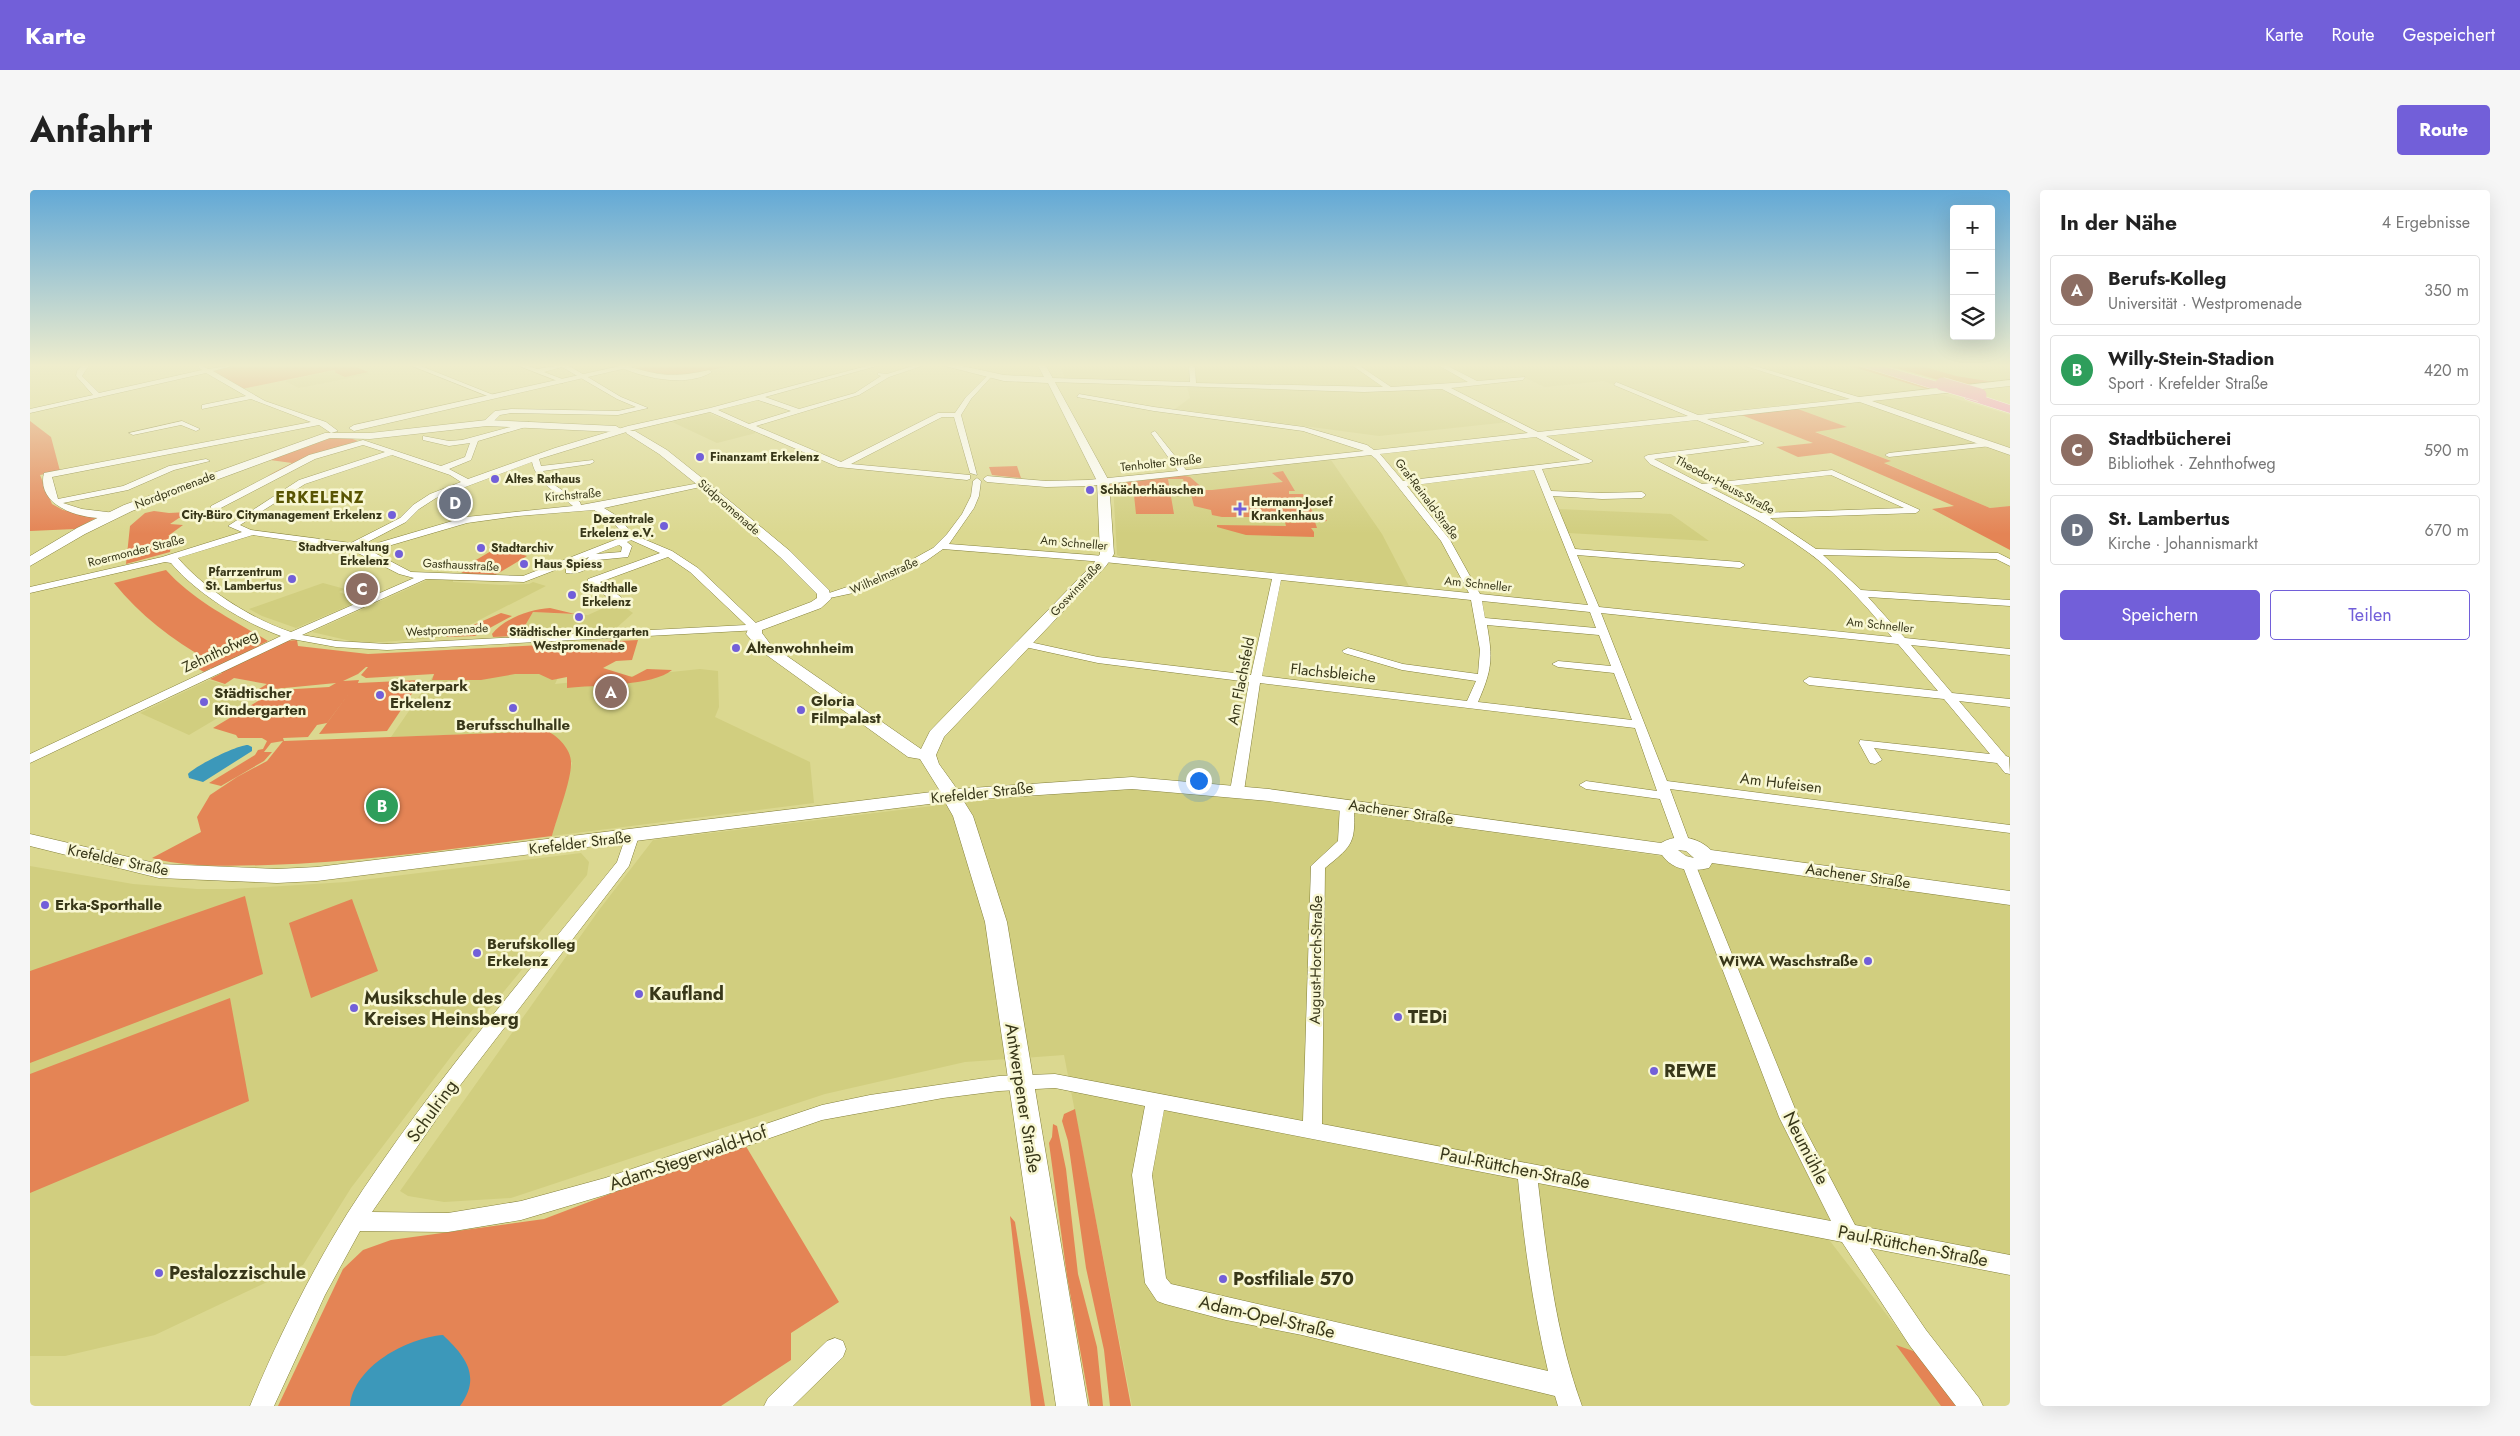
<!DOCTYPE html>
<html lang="de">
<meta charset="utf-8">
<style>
body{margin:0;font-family:Jost,sans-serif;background:#f6f6f6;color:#222}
.controls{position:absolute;right:15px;top:15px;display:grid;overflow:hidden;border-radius:5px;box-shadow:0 5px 20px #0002}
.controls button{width:45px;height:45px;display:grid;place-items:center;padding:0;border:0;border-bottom:1px solid #e0e0e0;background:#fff;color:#222;font:25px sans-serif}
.you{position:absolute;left:1168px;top:590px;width:18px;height:18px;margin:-12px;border:4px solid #fff;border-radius:50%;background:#1a73e8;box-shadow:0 0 0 8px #1a73e833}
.badge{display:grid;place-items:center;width:32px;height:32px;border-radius:50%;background:#725fd9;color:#fff;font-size:16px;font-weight:700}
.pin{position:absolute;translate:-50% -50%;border:2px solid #fff;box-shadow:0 1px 5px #0006}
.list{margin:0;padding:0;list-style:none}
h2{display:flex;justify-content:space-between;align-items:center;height:65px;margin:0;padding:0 20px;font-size:21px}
h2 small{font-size:16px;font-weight:400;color:#767676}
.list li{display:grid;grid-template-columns:32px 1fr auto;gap:15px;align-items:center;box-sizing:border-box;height:70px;margin:0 10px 10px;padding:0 10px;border:1px solid #e0e0e0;border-radius:5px}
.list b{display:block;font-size:19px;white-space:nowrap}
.list p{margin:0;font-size:16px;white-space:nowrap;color:#767676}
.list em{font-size:16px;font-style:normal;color:#767676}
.actions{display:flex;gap:10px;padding:15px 20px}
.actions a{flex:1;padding:11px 0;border:1px solid #725fd9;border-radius:5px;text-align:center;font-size:18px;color:#725fd9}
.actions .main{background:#725fd9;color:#fff}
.icon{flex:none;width:28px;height:28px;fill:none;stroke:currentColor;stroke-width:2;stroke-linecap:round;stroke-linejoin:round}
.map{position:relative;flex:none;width:1980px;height:1216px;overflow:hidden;border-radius:5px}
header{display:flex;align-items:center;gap:30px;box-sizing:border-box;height:70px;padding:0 25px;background:#725fd9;color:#fff}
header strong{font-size:24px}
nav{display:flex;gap:28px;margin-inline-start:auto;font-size:18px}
.intro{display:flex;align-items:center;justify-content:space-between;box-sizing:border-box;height:120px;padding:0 30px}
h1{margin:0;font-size:35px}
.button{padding:12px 22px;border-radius:5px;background:#725fd9;color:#fff;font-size:18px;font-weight:700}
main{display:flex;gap:30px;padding:0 30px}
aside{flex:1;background:#fff;border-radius:5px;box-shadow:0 5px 20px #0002}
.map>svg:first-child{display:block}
.built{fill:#d1ce7f}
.green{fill:#e48455}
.water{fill:#3c98ba}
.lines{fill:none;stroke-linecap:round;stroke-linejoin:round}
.street-casing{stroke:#84803a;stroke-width:1}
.secondary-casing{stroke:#84803a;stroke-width:1}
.highway-casing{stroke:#fff;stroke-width:1}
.street{fill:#fff;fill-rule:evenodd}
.secondary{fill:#fff;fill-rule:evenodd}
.highway{fill:#fb7ec6;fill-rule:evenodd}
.highway-bridge-casing{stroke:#fff;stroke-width:14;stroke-linecap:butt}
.highway-bridge{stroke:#fb7ec6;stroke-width:13}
.poi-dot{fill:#725fd9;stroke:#f8f7d3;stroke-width:2}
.labels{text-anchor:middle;stroke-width:5;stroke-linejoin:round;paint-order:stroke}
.far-poi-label{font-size:12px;font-weight:bold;fill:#383719;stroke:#f8f7d3;text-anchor:start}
.far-street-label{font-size:12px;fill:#383719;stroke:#f8f7d3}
.poi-label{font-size:15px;font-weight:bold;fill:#383719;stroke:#f8f7d3;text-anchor:start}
.street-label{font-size:15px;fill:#383719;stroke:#f8f7d3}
.far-district-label{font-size:16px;font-weight:bold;letter-spacing:1px;fill:#595503;stroke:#f8f7d3}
.near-poi-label{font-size:18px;font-weight:bold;fill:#383719;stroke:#f8f7d3;text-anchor:start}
.near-street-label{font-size:18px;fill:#383719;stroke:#f8f7d3}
</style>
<header>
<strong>Karte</strong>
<nav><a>Karte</a><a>Route</a><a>Gespeichert</a></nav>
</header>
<div class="intro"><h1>Anfahrt</h1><a class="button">Route</a></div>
<main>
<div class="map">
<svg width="1980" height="1216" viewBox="0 0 1980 1216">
<rect width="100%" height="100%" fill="#dbd890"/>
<!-- built -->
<path class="built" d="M1031,174H1813L1900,200L1656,225L1574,191L1515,197L1493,187L1407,195L1479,232L1349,246L1145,219L1160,208L1156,193L1032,192L1034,187Z
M1869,174H1961L1980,179V190L1940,195Z
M325,176L340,184L269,198L255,191Z
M1910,204L1980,225V316L1960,318L1853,272L1859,270L1784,241L1816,237L1768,219Z
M678,223L717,239L726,243L687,253L642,232Z
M1301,270L1352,344L1379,396L1092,367L1087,365L1083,294Z
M1528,319L1641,324L1679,351L1538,343Z
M402,388L423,389V392L472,395L499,394L503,392L516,396L416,447L352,452H325L282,442Z
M293,393L315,399L309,402L332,410L266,438L232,426L219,419Z
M587,412L603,423L583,441L489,446L503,422L558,425Z
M532,479L525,494L670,479L688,481L689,517L685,527L780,572L784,613L522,646L542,573L517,541L361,547L403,486Z
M179,490L199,496L233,501L159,545L110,523Z
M1097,599L1243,612L1980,715V1066L1783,1029L1927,1216H1102L1034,865L935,872L795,904L481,1008L414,1012L378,1006L370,1001L569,720L623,650L935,612Z
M551,663L559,672L557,685L492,764L494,777L426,860L321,998L273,1075L125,1145L35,1166H0V676L103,694L167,699H202L316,692Z"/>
<!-- green -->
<path class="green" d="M215,174H319L338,182L315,187L304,182H306L304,180L212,199L182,180Z
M626,174H696L700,176L644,188L630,183L616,186L602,179Z
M1813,174H1828L1909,199L1900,200Z
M1852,174H1885L1926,186L1964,192L1930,196Z
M1768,219L1817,237L1785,242L1861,271L1854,273L1960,318L1980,316V360L1902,319L1924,316L1801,263L1768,267L1746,257L1783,253L1709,224Z
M0,231L21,247L30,281L10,285L22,314L33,320L68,327L66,328L45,339L0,341Z
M317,247L328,251L301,259L237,286L262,273L240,270L298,249Z
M987,276L991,288L962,285L959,277Z
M1253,281L1265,301H1259V304H1273L1274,307H1263L1268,315H1279L1286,328H1295L1297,331L1285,332L1287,338H1281L1284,342V347L1216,345L1187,337V335L1256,336L1255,332L1266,333L1265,327H1192L1182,325L1181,320L1164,316L1160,300H1156L1153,289H1138L1144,324H1106L1104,305H1120V300H1078V295L1150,285L1160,287L1175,300H1182L1253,292L1242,283Z
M124,321L139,323L158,322L156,327L149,328L140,334L153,335L138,346L142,347L140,362L96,374L100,336L115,323Z
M468,357L497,366L462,387L431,383L440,378L434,377Z
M136,380C164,411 203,430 238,451L228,456L231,457L243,452L267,450L268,456L338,464L608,450L602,470L586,471L573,478L602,487L617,479L642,480C624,496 563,495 537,498V487L522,490L509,484H485L451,490H402L404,484L336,488L331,485L338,477H336L328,484L313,491L329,490L328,493L391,490L357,541L289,544L323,498L297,533L287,535L278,547L253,548L254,551L517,541C528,546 542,560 541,574C541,591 527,627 522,646C428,658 333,672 238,675C199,676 160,678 122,668L171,642L167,627L180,605L207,587L237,571L253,551L241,553L234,562H242L234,571L191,596L179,593L225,565L228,560L233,559L237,551L232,548H208L206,545L183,538L228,511L232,501L299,497L306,493L234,500L229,499L237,494L204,488L195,494L180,489L192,483L181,478L174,482L167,478L178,470C142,450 110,425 84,393Z
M520,418L545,424L503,422L489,446L463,447L462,444C475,428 501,419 520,418Z
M471,423L482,426L445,446L416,447Z
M215,706L233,784L0,873V781Z
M322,709L348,781L281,808L259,733Z
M200,808L219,911L0,1003V884Z
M1045,919L1101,1216H1080L1074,1160L1056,1078L1038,951L1032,931L1034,924Z
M1023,934L1027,936L1036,979L1048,1084L1067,1157L1073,1216H1060L1037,1086L1019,953L1022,947Z
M714,953L809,1112L761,1143V1170L691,1216H248L313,1079L333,1060L361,1050L514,1029Z
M980,1026L985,1032L1015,1216H1001Z
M1866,1155L1886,1162L1927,1216H1911Z"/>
<!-- water -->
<path class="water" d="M218,555L222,557V561L173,592L159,588L158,584C165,576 207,555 218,555Z
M413,1145C435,1166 452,1186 430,1216H320C324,1176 377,1148 413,1145Z"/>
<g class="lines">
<!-- street casing -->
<g class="street-casing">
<path id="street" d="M53,174H60L52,186L69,203L172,180L168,177L171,175L178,179L210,174L183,181L235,211L296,232L308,241L301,243L289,235L22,287L28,309L93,296L139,276L176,269L180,271L144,280L98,300L33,313L52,319L85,323V327C59,332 5,319 14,283L281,232L221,209L172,219V215L216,206L176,183L0,223V219L63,205L46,186L47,181Z
M377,174H386L466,206L460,207Z
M484,174H493L507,179L536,174L591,207L618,218L588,225L481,223L470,225L460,235H454V231L465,221L481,219L588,221L606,217L587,209L532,177L514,182L535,190L533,193Z
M844,174H854L735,207L769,219L825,203L851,186L848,185V183L857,184L889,174H898L859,187L829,205L726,236L811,272L908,223H925L936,207L960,183L962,186L941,209L931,225L947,285L940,283L924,227H912L821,274L940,285V289L937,290L808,277L680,222L603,240L509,269L511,276L563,270L564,272L560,274L513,281L523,294L550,312L551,315L675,292V296L574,318L587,326L604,345L642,361L668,378L729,436V440L357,460L306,457L262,449L0,573V564L251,446C214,433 166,403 141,373L135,372L0,403V397L132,367L212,342L198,336L269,290L355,262L333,255L285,269L187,320H181V316L279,265L333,250L411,276L435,267L440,253L419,256L393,250V246L419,251L432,250L499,232V236L448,251L441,270L419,279L438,289L525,258L598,236L680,218ZM728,210L761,221L719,234L688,220ZM362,265L420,285L431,292L400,304L383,315L370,328L321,353L221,340L210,335L275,294ZM502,272C507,294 527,302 543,316L436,327L334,357L330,356L376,332L389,319L406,308ZM564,320L581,330L595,346L493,386L381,382L341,361L437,333L488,326ZM223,345L320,359L369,384L384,388L261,442C223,430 173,398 148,368ZM601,350L630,363L558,389V393L583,411H591V407L570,392L638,367L660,382L716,435L357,454L306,451L272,445L396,389L494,392L559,367L552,375L536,379V383C549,385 559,379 567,370L598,367L602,356L597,352ZM589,355L592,357L591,362L566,364Z
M1320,174H1327L1361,197L1438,192L1406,174H1414L1447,191L1495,187L1493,190L1421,198L1508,242L1658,226L1584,195L1586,192L1668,225L1820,209L1709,174H1718L1832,208L1829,212L1677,229L1734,253L1730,255L1624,269L1672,294L1802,280L1890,320L1886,323L1740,328L1786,359L1968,363L1980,369V376L1966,369L1793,365L1831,400L1980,410V416L1838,407L1875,448L1980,459V465L1881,455L1922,503L1980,509V517L1929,511L1976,566L1979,567L1980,584L1975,583L1967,573L1844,558L1852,570L1845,574L1840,573L1829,553L1830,550L1960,564L1914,509L1779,495L1773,491L1779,487L1908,501L1868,454L1571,423L1637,591L1980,635V643L1640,599L1660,653L1653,658L1646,653L1630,609L1556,599L1549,595L1556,591L1627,601L1605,538L1230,493L1214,601L1207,605L1200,601L1219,492L1068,473L995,457L989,454L995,451L1068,467L1221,485L1242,389L1074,372L913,359L896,371L863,389L828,402L795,409L790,406L856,384L903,358L917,344L932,324L941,306L943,291L947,288L951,291L949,306L944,318L919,354L1074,366L1439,403L1411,351L1346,269L1341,265L1058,296L1016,297L957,292L953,289L957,286L1016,291L1058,290L1148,281L1121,243L1125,241L1156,280L1334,261L1273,241L1124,221L1047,207L1049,204L1124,217L1274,237L1337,255L1344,260L1498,243L1412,199L1334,202L1021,192L1018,190L1021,188L1160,192L1159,177L1162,175L1165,177L1166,193L1353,197ZM1667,230L1720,252L1618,265L1614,267L1620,274C1674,301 1730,327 1779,363C1808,384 1839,419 1862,447L1569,417L1547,365L1710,378L1715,375L1710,372L1545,359L1523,306L1572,309L1612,308L1616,305L1612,302L1572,303L1521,301L1512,279L1559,273L1563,271L1516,246ZM1506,247L1550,270L1373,291L1350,264ZM1504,280L1558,415L1450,404L1420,350L1377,296ZM1801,285L1874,318L1731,323L1681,298ZM1251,390L1441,410L1450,460L1448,484L1373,474L1318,458L1312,461L1314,463L1372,480L1446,491L1437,511L1232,486ZM1452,411L1560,422L1566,438L1455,428ZM1457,435L1569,445L1581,476L1528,471L1522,474L1528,477L1584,483L1602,530L1448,512C1462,480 1463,469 1457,435Z
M594,175C630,186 642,188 679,180L682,182C658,197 617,189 592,178Z
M152,231L170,239L166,241L151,235L103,245L99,243Z
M1958,252L1962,254L1961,256L1859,267L1855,265L1859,263Z
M1317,611L1324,615C1325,652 1325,654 1295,678L1292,934L1801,1031L1749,927L1652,674L1654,671H1664L1768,926L1825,1035L1980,1065V1085L1840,1058L1896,1140L1949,1208L1953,1216H1926L1880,1156L1812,1052L1508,993C1517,1068 1526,1145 1552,1216H1528L1525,1206L1272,1145L1196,1130L1135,1114L1127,1111L1115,1093L1102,985L1115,916L1025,898L969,901L913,908L792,930L575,1005L491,1030L418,1042L330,1041L295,1105L244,1216H220C246,1152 281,1082 317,1024C397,899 495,787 587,672L597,643L602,641L609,646L599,676L428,898L342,1022L418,1023L491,1011L575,988L792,915L840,905L969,886L1025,884L1273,931L1281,676L1308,651L1310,615ZM1134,920L1488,989C1494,1054 1503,1117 1518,1181L1141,1094L1136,1088L1122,985Z
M805,1148L813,1151L816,1159L813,1167L763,1216H734L738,1208L797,1151Z"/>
</g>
<!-- secondary casing -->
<g class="secondary-casing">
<path id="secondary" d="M599,174H614L324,241L319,238L324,235Z
M907,174H923L974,185L1014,187L1007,174H1015L1079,291L1084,364L1076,376L914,547L906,565L909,574L927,599L1102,587L1239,599L1631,653C1647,643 1668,647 1681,660L1980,701V715L1682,673L1679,678C1662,682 1643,681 1632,665L1239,611L1102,599L933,610L943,626L977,732L1058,1216H1026L955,732L923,626L915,612L287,691L247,693L129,688L0,656V644L129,674L247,679L287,677L910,601L890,569L878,567L731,461L716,444L720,435L781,412L787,408V404L750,367L664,292L629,264L596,243L597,241H605L637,260L672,288L760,361L799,400L801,409L791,418L732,440V443L741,455L891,559L900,541L1064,373L1070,364L1067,291L1018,193L974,191ZM1648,660L1656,661L1664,668L1656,666Z
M1980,190V196L1842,211L1980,258V265L1824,210L1829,207Z
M457,230L586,236L591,239L586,242L457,236L340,249L300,248L102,321L55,344L0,376V366L47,338L94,315L295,243H340Z"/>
</g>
<!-- highway casing -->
<g class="highway-casing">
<path id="highway" d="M1828,174H1846L1908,192L1910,195L1908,198H1900L1830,176Z
M1940,202L1980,215V223L1935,209L1934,206Z"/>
</g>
<!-- street -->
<use href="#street" class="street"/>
<!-- secondary -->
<use href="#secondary" class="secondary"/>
<!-- highway -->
<use href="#highway" class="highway"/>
<!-- highway-bridge casing -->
<g class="highway-bridge-casing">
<path id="highway-bridge" d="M1912,194L1950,205"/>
</g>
<!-- highway-bridge -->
<use href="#highway-bridge" class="highway-bridge"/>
</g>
<!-- sky -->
<linearGradient id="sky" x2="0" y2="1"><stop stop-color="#63a9d6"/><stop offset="0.51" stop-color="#efedcd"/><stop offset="1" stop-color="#efedcd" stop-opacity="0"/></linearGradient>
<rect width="1980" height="344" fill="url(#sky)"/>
<!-- markers -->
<g class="poi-dot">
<circle cx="670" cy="267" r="5"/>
<circle cx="465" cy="289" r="5"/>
<circle cx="1060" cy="300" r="5"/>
<path d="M1207.5 311.5h5v5h5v5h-5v5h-5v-5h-5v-5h5z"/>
<circle cx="362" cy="325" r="5"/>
<circle cx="634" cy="336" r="5"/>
<circle cx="451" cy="358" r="5"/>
<circle cx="369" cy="364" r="5"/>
<circle cx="494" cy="374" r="5"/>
<circle cx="262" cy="389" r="5"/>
<circle cx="542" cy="405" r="5"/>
<circle cx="549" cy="427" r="5"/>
<circle cx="706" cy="458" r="5"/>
<circle cx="350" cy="505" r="5"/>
<circle cx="174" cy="512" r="5"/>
<circle cx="483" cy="518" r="5"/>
<circle cx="771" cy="520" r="5"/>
<circle cx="15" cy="715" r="5"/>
<circle cx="447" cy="763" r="5"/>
<circle cx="1838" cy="771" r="5"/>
<circle cx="609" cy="804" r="5"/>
<circle cx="324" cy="818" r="5"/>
<circle cx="1368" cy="827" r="5"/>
<circle cx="1624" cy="881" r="5"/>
<circle cx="129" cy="1083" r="5"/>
<circle cx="1193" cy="1089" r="5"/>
</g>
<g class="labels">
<!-- far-poi labels -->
<g class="far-poi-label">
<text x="680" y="271">Finanzamt Erkelenz</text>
<text x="475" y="293">Altes Rathaus</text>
<text x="1070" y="304">Schächerhäuschen</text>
<text x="1221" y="316">Hermann-Josef<tspan x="1221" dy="14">Krankenhaus</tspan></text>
<text x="352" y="329" text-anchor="end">City-Büro Citymanagement Erkelenz</text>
<text x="624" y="333" text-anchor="end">Dezentrale<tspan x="624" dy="14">Erkelenz e.V.</tspan></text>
<text x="359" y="361" text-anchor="end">Stadtverwaltung<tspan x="359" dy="14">Erkelenz</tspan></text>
<text x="461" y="362">Stadtarchiv</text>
<text x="504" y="378">Haus Spiess</text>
<text x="252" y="386" text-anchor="end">Pfarrzentrum<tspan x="252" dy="14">St. Lambertus</tspan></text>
<text x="552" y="402">Stadthalle<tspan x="552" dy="14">Erkelenz</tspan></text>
<text x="549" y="446" text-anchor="middle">Städtischer Kindergarten<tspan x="549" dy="14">Westpromenade</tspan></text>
</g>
<!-- far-street labels -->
<g class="far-street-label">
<text transform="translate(1131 273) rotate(-6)" y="4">Tenholter Straße</text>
<text transform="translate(1695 295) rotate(28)" y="4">Theodor-Heuss-Straße</text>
<text transform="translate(145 300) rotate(-21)" y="4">Nordpromenade</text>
<text transform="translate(543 305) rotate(-5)" y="4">Kirchstraße</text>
<text transform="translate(1397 309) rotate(53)" y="4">Graf-Reinald-Straße</text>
<text transform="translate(699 317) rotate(41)" y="4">Südpromenade</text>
<text transform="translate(1044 353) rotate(5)" y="4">Am Schneller</text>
<text transform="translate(106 361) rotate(-14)" y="4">Roermonder Straße</text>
<text transform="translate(431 375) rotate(3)" y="4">Gasthausstraße</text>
<text transform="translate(854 386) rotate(-24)" y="4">Wilhelmstraße</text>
<text transform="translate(1448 394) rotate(6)" y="4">Am Schneller</text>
<text transform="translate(1046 399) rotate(-47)" y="4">Goswinstraße</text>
<text transform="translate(1850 435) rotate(6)" y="4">Am Schneller</text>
<text transform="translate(417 440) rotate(-3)" y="4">Westpromenade</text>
</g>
<!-- poi labels -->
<g class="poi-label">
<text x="716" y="463">Altenwohnheim</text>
<text x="360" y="501">Skaterpark<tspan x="360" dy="17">Erkelenz</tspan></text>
<text x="184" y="508">Städtischer<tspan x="184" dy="17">Kindergarten</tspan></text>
<text x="781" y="516">Gloria<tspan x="781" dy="17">Filmpalast</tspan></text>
<text x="483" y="540" text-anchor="middle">Berufsschulhalle</text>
<text x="25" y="720">Erka-Sporthalle</text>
<text x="457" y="759">Berufskolleg<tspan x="457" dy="17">Erkelenz</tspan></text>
<text x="1828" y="776" text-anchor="end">WiWA Waschstraße</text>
</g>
<!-- street labels -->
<g class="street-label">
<text transform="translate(190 461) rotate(-25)" y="5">Zehnthofweg</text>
<text transform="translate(1303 483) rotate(6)" y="5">Flachsbleiche</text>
<text transform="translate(1211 491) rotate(-79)" y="5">Am Flachsfeld</text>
<text transform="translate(1751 593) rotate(7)" y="5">Am Hufeisen</text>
<text transform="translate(952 603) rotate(-6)" y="5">Krefelder Straße</text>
<text transform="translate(1371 622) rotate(8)" y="5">Aachener Straße</text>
<text transform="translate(550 653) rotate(-7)" y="5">Krefelder Straße</text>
<text transform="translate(88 670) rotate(12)" y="5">Krefelder Straße</text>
<text transform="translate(1828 686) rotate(8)" y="5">Aachener Straße</text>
<text transform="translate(1286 770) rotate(-89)" y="5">August-Horch-Straße</text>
</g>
<!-- far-district labels -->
<g class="far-district-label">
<text x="290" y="313">ERKELENZ</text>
</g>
<!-- near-poi labels -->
<g class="near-poi-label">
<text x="619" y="810">Kaufland</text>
<text x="334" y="814">Musikschule des<tspan x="334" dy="21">Kreises Heinsberg</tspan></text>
<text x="1378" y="833">TEDi</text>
<text x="1634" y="887">REWE</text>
<text x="139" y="1089">Pestalozzischule</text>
<text x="1203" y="1095">Postfiliale 570</text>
</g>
<!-- near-street labels -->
<g class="near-street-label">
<text transform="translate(993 908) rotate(81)" y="6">Antwerpener Straße</text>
<text transform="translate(402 921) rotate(-54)" y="6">Schulring</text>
<text transform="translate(1776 958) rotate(63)" y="6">Neumühle</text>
<text transform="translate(658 968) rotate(-19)" y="6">Adam-Stegerwald-Hof</text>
<text transform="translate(1485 978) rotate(11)" y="6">Paul-Rüttchen-Straße</text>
<text transform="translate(1883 1056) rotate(11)" y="6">Paul-Rüttchen-Straße</text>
<text transform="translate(1237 1127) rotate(13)" y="6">Adam-Opel-Straße</text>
</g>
</g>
</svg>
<div class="controls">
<button>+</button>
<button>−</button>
<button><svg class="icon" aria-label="layers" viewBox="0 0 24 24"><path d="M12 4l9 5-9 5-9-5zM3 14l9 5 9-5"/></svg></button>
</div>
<div class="you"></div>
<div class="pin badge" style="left:581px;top:502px;background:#8d6e63">A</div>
<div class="pin badge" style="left:352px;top:616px;background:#2e9e5b">B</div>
<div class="pin badge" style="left:332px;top:399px;background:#8d6e63">C</div>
<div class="pin badge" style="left:425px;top:313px;background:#6b7280">D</div>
</div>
<aside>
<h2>In der Nähe<small>4 Ergebnisse</small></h2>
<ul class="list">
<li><span class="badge" style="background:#8d6e63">A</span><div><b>Berufs-Kolleg</b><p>Universität · Westpromenade</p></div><em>350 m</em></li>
<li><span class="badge" style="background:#2e9e5b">B</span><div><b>Willy-Stein-Stadion</b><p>Sport · Krefelder Straße</p></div><em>420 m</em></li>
<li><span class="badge" style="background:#8d6e63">C</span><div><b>Stadtbücherei</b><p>Bibliothek · Zehnthofweg</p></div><em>590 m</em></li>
<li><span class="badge" style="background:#6b7280">D</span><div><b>St. Lambertus</b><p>Kirche · Johannismarkt</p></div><em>670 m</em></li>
</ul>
<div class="actions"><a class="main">Speichern</a><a>Teilen</a></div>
</aside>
</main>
